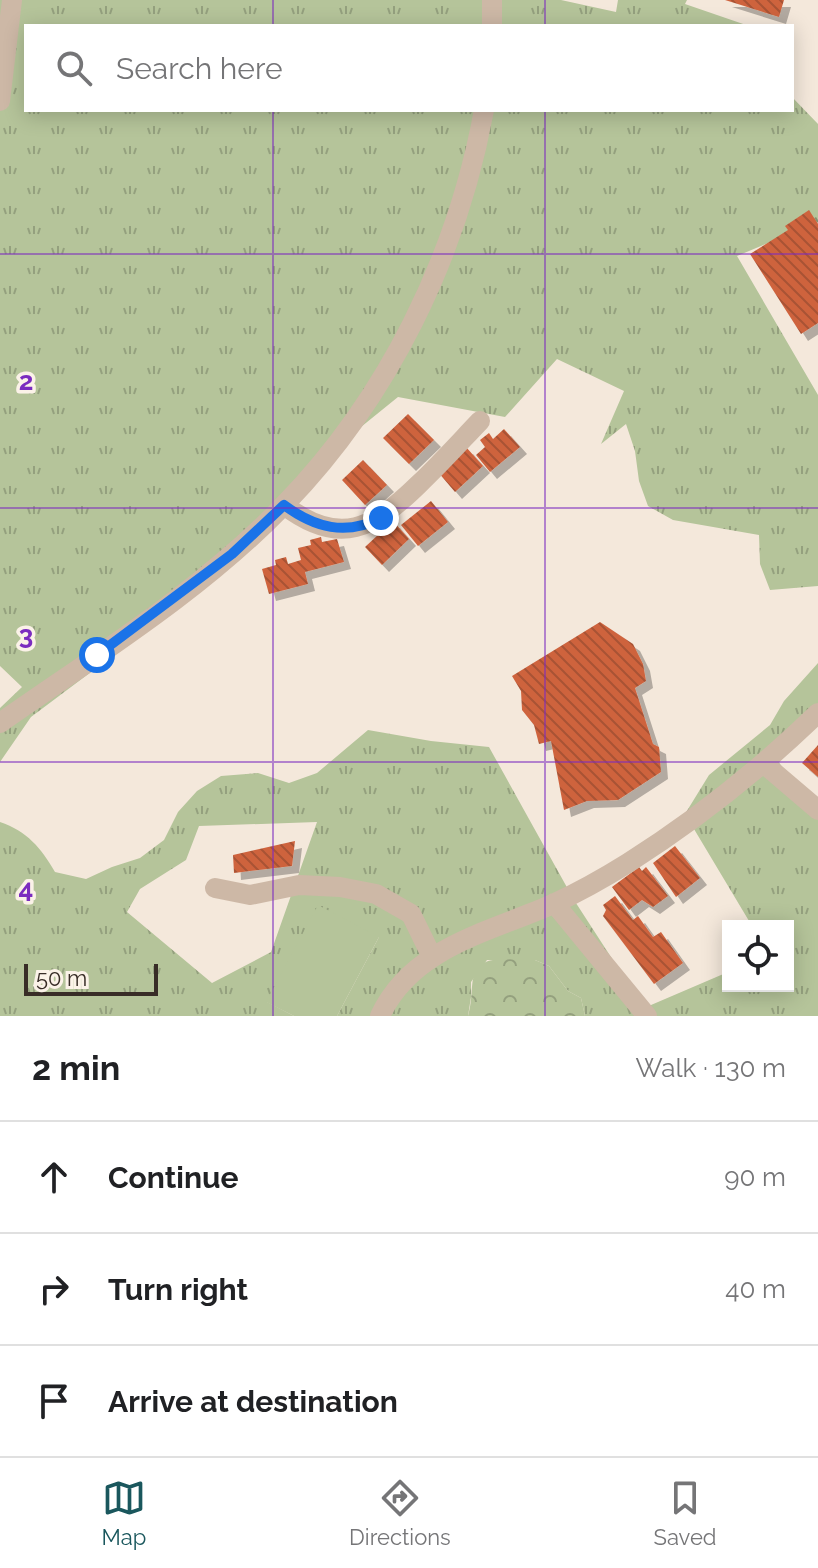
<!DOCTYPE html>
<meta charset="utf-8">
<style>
body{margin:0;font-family:Raleway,sans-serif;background:#f2f2f2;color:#202124}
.controls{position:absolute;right:24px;bottom:24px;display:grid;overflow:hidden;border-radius:0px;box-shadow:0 4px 20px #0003}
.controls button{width:72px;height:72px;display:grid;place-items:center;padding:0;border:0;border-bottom:2px solid #e0e0e0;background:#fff;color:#202124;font:40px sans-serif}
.scale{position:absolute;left:24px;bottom:20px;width:134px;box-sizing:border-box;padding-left:8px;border:4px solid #382d27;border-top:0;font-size:22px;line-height:28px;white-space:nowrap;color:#382d27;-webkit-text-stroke:6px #fbf2e8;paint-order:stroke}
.stop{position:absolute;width:24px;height:24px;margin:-18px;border:6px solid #1a73e8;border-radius:50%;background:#fff}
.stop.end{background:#1a73e8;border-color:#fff;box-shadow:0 2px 8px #0008}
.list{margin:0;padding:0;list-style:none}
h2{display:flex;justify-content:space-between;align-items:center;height:104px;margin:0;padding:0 32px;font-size:34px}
h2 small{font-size:26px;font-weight:400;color:#757577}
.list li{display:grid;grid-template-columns:52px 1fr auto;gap:24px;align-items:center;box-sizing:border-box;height:112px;padding:0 32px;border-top:2px solid #e0e0e0}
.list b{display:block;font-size:30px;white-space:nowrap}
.list em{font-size:26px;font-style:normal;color:#757577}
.icon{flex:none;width:44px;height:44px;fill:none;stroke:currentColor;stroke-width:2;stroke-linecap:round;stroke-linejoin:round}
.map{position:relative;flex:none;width:818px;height:1016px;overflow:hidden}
.search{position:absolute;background:#fff;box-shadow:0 4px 20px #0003;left:24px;right:24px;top:24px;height:88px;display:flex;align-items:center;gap:20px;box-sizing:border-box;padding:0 28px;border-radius:0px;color:#757577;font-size:30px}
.sheet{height:440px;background:#fff}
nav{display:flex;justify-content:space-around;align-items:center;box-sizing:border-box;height:112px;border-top:2px solid #e0e0e0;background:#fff;font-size:22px;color:#757577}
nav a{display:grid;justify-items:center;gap:4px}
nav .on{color:#1a575d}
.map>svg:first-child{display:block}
.grass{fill:url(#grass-tufts);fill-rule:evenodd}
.forest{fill:url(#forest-crowns)}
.garden{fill:#b5c49a}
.building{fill:url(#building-back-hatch);filter:url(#shadow)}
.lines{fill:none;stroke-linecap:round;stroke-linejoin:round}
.minor{stroke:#cdb8a6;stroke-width:20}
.route{stroke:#1a73e8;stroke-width:10}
.grid{fill:none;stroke:#7b2cbf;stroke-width:2;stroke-opacity:0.55}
.grid-label{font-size:26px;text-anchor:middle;font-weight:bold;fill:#7b2cbf;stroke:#fbf2e8;stroke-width:7;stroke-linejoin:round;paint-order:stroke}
</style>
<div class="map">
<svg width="818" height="1016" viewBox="0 0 818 1016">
<defs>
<pattern id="grass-tufts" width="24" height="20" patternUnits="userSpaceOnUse" patternTransform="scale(2)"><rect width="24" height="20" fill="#b5c49a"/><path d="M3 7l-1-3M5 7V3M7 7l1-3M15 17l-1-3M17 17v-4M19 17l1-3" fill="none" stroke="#94a07e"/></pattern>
<pattern id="forest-crowns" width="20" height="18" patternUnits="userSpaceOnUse" patternTransform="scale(2)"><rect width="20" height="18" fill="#b5c49a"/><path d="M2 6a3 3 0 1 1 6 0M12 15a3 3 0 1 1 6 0" fill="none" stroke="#94a07e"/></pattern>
<pattern id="building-back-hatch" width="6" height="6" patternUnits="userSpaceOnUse" patternTransform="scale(2)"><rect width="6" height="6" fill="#ce633e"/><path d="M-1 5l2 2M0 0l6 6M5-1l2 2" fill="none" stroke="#a85234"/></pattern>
<filter id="shadow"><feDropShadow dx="7" dy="7" stdDeviation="0" flood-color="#0004"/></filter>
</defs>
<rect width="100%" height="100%" fill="#f4e8db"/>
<!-- grass -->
<path class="grass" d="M0,0H561L616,12L618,0H687L685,4L749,26H26V110H792V97L818,124V222L737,256L818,395V586L770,590L760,564L759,535L673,520L648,506L639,481L635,451L626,424L601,444L624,391L557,359L505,417L398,397L335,448L207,585L31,717L0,762V708L22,687L0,666Z
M818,663V714L778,761L818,819V1016H585L581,998L568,991L549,966L535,960H487L471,982V997L468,1016H337L379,937L267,1002L294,1016H0V822C27,831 41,848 55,872L86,879L112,867L140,858L164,840L178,812L197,791L221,776L258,773L289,783L317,773L368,730L431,741L489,747L574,900L644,1008L728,972V986H788V926H752L685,814L709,775L770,725L784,701ZM317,822L271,952L212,983L127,912L140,889L186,860L199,826Z"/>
<!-- forest -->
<path class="forest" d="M503,959L535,960L549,966L568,991L581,998L585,1016H468C477,988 462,960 503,959Z"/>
<!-- garden -->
<path class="garden" d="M318,905L379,937L337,1016H294L266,1002Z"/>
<!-- building -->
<path class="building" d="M725,0H784L779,17Z
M809,210L818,224V323L801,334L750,254L788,230L785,226Z
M408,414L434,440L409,464L383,438Z
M504,429L520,447L490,472L476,455L485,447L480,440L489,433L493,439Z
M466,447L483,466L455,492L438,472Z
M363,460L387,485L365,505L342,480Z
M431,501L448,522L418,546L401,525Z
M393,521L409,539L382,565L365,547Z
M321,537L322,542L337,539L344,562L305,572L308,584L269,594L262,569L276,565L275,560L286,557L288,564L301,560L298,548L311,545L310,540Z
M600,622L633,644L643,664L646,681L635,688L653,744L659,747L661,772L618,800L587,801L564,810L551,741L539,744L534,725L522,710L521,691L512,676Z
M818,745V777L802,763Z
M295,841L292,866L234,873L233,855Z
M675,846L700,878L676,897L653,863Z
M639,867L642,871L646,867L668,896L653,907L642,900L629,910L612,887Z
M615,896L633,920L638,916L653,937L661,932L683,963L654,984L603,916L606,910L603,905Z"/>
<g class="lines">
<!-- minor -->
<path class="minor" d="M492,26V0
M0,101L12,0
M284,505C340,548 374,528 419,484C440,464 459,443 480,421
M0,723C97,655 201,591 284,505C388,398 457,257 484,110
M763,763L818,810
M215,888L250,895L299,885L340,887L376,894L411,914L432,957
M554,903L647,1016
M380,1016C412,947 490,932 553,904C579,892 604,878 628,863C696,820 760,769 818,713"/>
</g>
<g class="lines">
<!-- route -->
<path class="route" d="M97,655L232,554L284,505C315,528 346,536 381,518"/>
</g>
<!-- grid -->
<path class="grid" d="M273,0V26M545,0V26M273,110V1016M545,110V1016M0,254H818M0,508H818M0,762H818"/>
<g class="grid-label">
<text x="26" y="390">2</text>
<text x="26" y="644">3</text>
<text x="26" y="898">4</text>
</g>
</svg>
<div class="controls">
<button><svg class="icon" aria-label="locate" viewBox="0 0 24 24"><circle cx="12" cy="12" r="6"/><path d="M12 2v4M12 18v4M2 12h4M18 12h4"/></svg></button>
</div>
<div class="scale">50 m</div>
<div class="stop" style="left:97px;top:655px"></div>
<div class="stop end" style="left:381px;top:518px"></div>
<div class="search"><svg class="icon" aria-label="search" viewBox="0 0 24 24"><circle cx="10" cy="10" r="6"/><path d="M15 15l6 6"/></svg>Search here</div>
</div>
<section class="sheet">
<h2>2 min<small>Walk · 130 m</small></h2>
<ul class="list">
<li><svg class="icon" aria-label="ahead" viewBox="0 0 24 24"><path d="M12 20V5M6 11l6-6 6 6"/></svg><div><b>Continue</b></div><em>90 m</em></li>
<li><svg class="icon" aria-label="right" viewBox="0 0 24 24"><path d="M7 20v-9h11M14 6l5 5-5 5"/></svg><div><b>Turn right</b></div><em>40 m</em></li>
<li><svg class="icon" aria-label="arrive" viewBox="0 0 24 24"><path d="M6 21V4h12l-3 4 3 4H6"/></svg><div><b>Arrive at destination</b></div></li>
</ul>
</section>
<nav>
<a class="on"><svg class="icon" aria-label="map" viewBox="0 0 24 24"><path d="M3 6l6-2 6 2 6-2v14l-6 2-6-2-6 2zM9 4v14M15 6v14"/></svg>Map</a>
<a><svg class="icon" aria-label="directions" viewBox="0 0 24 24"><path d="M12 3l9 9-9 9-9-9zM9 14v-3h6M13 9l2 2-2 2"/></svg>Directions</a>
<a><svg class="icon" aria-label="saved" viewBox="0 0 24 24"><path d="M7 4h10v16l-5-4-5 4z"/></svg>Saved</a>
</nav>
